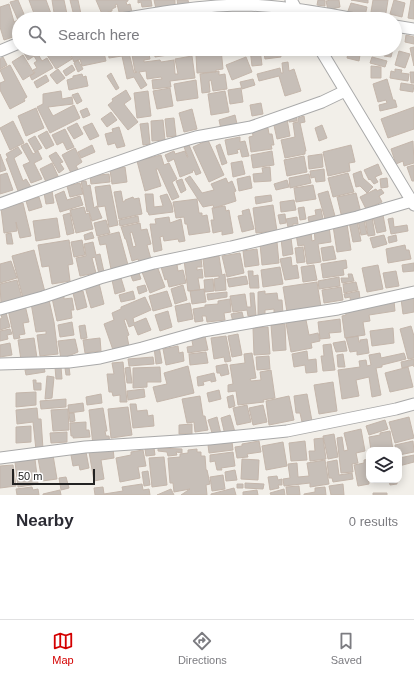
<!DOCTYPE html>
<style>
body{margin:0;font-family:Helvetica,sans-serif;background:#f2f2f3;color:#2b2b33}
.controls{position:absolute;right:12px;bottom:12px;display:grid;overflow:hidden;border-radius:8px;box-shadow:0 2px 10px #0003}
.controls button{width:36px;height:36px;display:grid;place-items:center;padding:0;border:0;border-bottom:1px solid #e1e1e2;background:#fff;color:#2b2b33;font:20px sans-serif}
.scale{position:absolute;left:12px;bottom:10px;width:83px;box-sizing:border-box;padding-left:4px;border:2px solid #222;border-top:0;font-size:11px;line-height:14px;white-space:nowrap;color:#222;-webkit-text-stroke:3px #fff;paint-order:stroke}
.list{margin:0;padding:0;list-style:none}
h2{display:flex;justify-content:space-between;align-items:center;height:52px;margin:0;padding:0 16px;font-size:17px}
h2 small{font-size:13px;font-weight:400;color:#7c7c81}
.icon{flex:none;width:22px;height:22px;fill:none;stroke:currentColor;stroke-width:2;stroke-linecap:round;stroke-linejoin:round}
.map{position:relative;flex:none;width:414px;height:495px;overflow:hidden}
.search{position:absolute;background:#fff;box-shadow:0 2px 10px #0003;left:12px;right:12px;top:12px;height:44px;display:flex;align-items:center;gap:10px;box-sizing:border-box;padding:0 14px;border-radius:22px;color:#7c7c81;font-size:15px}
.sheet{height:124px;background:#fff}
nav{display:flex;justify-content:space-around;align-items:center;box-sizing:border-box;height:56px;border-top:1px solid #e1e1e2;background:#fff;font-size:11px;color:#7c7c81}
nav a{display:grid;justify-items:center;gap:2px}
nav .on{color:#d40000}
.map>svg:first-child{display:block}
.building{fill:#c7bfb8;stroke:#c4b6ab;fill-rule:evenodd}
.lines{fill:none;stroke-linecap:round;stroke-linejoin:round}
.street-casing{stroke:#a9a9a9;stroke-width:13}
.street{stroke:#fff;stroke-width:11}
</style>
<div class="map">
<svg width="414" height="495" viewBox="0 0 414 495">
<rect width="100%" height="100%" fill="#f2efe9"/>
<!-- building -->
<path class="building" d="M18,0L26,19H19V35L4,40L0,27V7L9,4L14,22L18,20L10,2Z
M29,0H46L53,19H36Z
M52,0H64L67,14H65L66,19H55Z
M70,0H78L81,14L74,16Z
M96,0H128V1L126,2L127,5L130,4L132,12L120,16L117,4L115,5L116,7L112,9V11L102,14Z
M138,0H151L152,6L142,7L141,2L138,3Z
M154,0H175V6L156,9Z
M177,0H188L189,4L178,6Z
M318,0H325V6L317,5Z
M331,0H339L340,7L328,10L326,1Z
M351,0H368V3Z
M373,0H388L385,19L370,18Z
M394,0L405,3L402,17L390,14Z
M411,0H414V19L408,18Z
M351,3L367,7L365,16L348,11Z
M212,13V16H217V19H188V17H198V14Z
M227,14L228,19H219V15Z
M406,35L414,37V44L405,42Z
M414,47V66L410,48Z
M30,49H35L42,61L47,58L53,68L32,80L30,76L35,73L33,70L37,68L34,63L37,61L34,56L28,60L24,53Z
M43,49H65L72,59L56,69Z
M68,49H103L106,61L82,66L80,59L74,62Z
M108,49H128L134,73L137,72H135L131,49H148L150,59L144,60V62L160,60L161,62L174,60L175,74H178L175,59L192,56L195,78L170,81L171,87L153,89L152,80L162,79L161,77L147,79L146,71L139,72L147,85L141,89L134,77L127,79L122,56L109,58Z
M154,49H168V55L155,57Z
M170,49H187V51L171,54Z
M221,49L223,69L216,70V72L197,73L196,55L209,54L208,50Z
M250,49H260L262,65L252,66Z
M263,49H280L281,57L265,59Z
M349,49H361L359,61L347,58Z
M379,49H393L391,57L384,56L385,51Z
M399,51L410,54L405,68L395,65Z
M23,55L34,73L23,80L12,62Z
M3,57L7,65L0,69V59Z
M246,57L252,72L232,80L226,65Z
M372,57L387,61L385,67L370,63Z
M78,60L83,69L78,72L74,63Z
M288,62L289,71L294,69L301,91L285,96L279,76L259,81L257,74L280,68L281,73H283L282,63Z
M10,65L27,97L24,99L25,101L10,109L0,90V83L5,81L0,70Z
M72,65L75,70L66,76L63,71Z
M371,66L381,67V78H371Z
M58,69L65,78L57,84L50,75Z
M395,69L402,70L401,73L409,74L408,81L390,78L391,71L395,72Z
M219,71V75L225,74L227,89L213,91L211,80L209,81L210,92L202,93L200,74Z
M410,72H414V83H411Z
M111,73L119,88L116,90L107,76Z
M82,74L83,77L86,76L88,86L69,90L67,80L73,78V76Z
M46,75L49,81L37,88L34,82Z
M253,79L255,85L242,89L240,82Z
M387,79L393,100H395L397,107L380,111L379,105L387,103L386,100L378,102L373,84Z
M196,80L198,98L177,101L174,84Z
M401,83L414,85L413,92L400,90Z
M170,88L173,106L157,109L153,91Z
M241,88L243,102L230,104L228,90Z
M126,90L131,99L124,104L138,122L128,130L108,105L113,101L112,99Z
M61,91L62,99L72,97L73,104L48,107L53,116L74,105L80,118L50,133L37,107L43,104V94Z
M148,91L151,116L137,118L134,93Z
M225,91L229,112L211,115L208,94Z
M78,93L82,101L77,104L72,95Z
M261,103L263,114L252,116L250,105Z
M414,107V129L388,138L381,119Z
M36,108L44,128L26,136L18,116Z
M87,108L90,115L83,118L80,111Z
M192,109L197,129L184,132L179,113Z
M111,112L117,120L107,127L101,119Z
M235,115L237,124L221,129L219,120Z
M296,116L297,121L289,122V117Z
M304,116L305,122L300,123L306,151H305V154L285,158L281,140L295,137L293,123L298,122V118Z
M174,118L176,136L167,137L165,119Z
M287,119L290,136L277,139L273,121Z
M163,120L165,140L152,141L151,121Z
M13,121L24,143L10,150L0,128Z
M77,123L83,134L74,139L67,128Z
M92,123L99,136L90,140L83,127Z
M148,123L150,144L143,145L140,124Z
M322,125L327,138L319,141L315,128Z
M119,127L125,146L117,148L115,143L108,145L105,134L113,132L112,129Z
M268,128L269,134H272L274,145H271L272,149L251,152L249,137L253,136L252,130Z
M65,129L74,147L67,150L63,142L57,145L52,135Z
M47,131L54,145L46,149L38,136Z
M35,136L42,148L35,152L28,140Z
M240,137V142L245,141L249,156L242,157L240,149L237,150L238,153L228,155L225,140Z
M208,140L224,175L209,182L193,147Z
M413,141L414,163L404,166L403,161L396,164L391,149Z
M27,143L33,154L38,151L42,159L34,163L42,179L31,183L23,165L30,162L21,146Z
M220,144L227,163L222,165L216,146Z
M92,145L95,152L81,158L78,152Z
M189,145L201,173L196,175L194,170L192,171L193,172L180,177L174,159L168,162L165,155L174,151L175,154L185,151L187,157H188L184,147Z
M351,145L355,162L349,163L350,171L328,176L323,152Z
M18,147L22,153L14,158L23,181L26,179L31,187L24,191L23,189L18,191L6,159L8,158L6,154Z
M75,148L82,162L76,166L78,169L71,173L62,155Z
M272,151L274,165L253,168L251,155Z
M56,152L63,162L60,163L64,169L59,173L49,156Z
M0,154L6,170L0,172Z
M322,154L323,167L309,169L308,156Z
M161,155L164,165L169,163L177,179L172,182L179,197L172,200L158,169H156L161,186L145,191L137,161Z
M304,156L307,172L287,176L284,160Z
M242,161L245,174L233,177L231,163Z
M52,163L58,176L46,182L40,169Z
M378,164L382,174L375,177L378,182L374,184L370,179L369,180L364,170Z
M414,165V181H412L407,167Z
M125,167L127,182L112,184L110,170Z
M270,167L271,181L254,182L253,174L263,173L262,168Z
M324,169L325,181L316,182L315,177L311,178L310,171Z
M361,171L363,178L373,187L367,193L360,186L356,187L353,174Z
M7,173L13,190L0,194V175Z
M348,173L354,192L333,197L328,178Z
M109,174L110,182L91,184L90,176Z
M309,174L311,183L290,188L289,178Z
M190,176L202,193L214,190L211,184L226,178L228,183L232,181L236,191L234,192L236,201L214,208L213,205L203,207L185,179Z
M250,176L252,188L239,191L237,179Z
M387,178L388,187L381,188L380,179Z
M182,179L186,190L181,193L176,181Z
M287,180L289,187L276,190L274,184Z
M81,181H86L87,186L90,185L94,208L97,206L102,218L92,221L89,211L87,212Z
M80,183L83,194L70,197L67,186Z
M110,185L118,225L109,227L105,206L98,207L95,187Z
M313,185L316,199L296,202L294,188Z
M376,189L377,191L381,189L384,193L379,196L382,202L366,209L360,197Z
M52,191L54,203L46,204L44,193Z
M64,191L67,200L80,196L83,205L60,212L55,195Z
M121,191L123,202L125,201V200L133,197L134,199L139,198L142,214L119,219L114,192Z
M328,191L335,216L325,219L318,194Z
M356,193L361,213L342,218L337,197Z
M145,194H153L154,207L163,206L160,196L167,194L172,205L173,212L149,215L148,212H147Z
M271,195L272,201L256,204L255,197Z
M39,197L42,207L29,211L26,201Z
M197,199L199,213H202V216L207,215L210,232L189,235L187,224H185L184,217L176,218L173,202Z
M294,200L296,210L281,212L280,202Z
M23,203L31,236L20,238L16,222L17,231L4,233L1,208Z
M273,205L277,231L256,233L253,208Z
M225,206L226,211L229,210L233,233L222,235V231L213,233L211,220H214L212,208Z
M84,207L86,214L89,213L93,229L76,233L70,210Z
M304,207L306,219L300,220L298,208Z
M249,209L254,229L242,232L238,216L243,215L242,211Z
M321,209L323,219L309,222L308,217L316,215L315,210Z
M70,213L74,233L67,235L63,215Z
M285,214L286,223L280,224L278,215Z
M383,215L386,231L377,233L373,217Z
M138,216L139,222L120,226L119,220Z
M169,217L170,223L181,219L185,241L179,242L178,239L164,241L163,236L160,237L162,250L154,252L150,224H156L155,219Z
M297,217L298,224H293V226L288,227L286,219Z
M372,217L375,235L368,236L365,218Z
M57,218L60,237L36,241L33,221Z
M393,218L394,227L407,225L408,231L391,234L388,219Z
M106,220L110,233L97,236L94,223Z
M364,220L367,234L361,235L358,221Z
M357,221L361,241L353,242L349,222Z
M140,223L141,230L147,229L151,244L147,245L151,259L139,262L138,259L132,261L126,239H125L121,227ZM132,232L136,246L133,247L130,233Z
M347,224L351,250L337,252L333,226Z
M329,226L331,242L318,244L321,262L307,264L304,245L298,246L296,234L311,232L312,241L315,240L314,229Z
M92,232L94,238L85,240L84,235Z
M119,232L128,265L111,269L106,244L100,245L98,237Z
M11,233L13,244H7L6,234Z
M384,235L387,244L373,248L370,238Z
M396,235L397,241L389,243L388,237Z
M291,238L293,254L283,256L281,239Z
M69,240L73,264L68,265L70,281L52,284L49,266L42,267L38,245Z
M82,240L85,255L74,257L71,242Z
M93,242L96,255L100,254L104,272L99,274L95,257L92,258L96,273L80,276L76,258L86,256L84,244Z
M277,242L279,263L262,265L260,244Z
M405,245L406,250H409L411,259L388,263L386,249Z
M333,246L336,259L323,261L321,248Z
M303,247L305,262L297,263L295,248Z
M257,249L259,265L245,267L243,251Z
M34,250L45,292L23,298L12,256Z
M240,253L244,273L227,277L222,256Z
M219,256L222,275L225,274L226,290L215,291L214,279L219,278V276L205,277L203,259Z
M291,257L292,266L297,265L299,278L285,280L280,259Z
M201,258L202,267H197V270L202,269L203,278H198L200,290L188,291L184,260Z
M180,259L181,264L177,265L178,271L183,270L186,283L169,287L167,279L165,280L161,267Z
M346,260L347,268L343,269L344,275L323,278L321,264Z
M11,261L17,278L0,283V264Z
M414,263V271L403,272L402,265Z
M314,265L317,280L303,282L301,267Z
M378,265L383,289L367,292L362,268Z
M157,266L165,287L150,293L142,272Z
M280,267L283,284L263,287L261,270Z
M248,271H253V276L258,275L259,288H250Z
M396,271L399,286L386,288L383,273Z
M139,273L141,279L133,281L131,276Z
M348,274H352L354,281L342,283L341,278H349Z
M246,276L248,284L229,287L227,279Z
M339,277L340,286L319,289L318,281Z
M121,278L125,291L115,294L112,280Z
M213,279L214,291L205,292L204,280Z
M17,280L22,298L1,304L0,284Z
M317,282L321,307L287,312L283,287Z
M356,282L358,290L344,293L343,284Z
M99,283L104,304L91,308L85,287Z
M145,285L147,291L139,294L137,287Z
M183,285L187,300L175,304L171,289Z
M341,287L343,300L324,303L322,290Z
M204,289L206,302L192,304L190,291Z
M83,291L87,307L77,310L73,293Z
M133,291L135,299L121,302L119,295Z
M167,291L172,306L153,311L149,296Z
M265,291V294L277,293L278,300H282L283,314L274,315V309L265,310V315L258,316V292Z
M359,291L360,299L351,305L350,297L345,298L344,294Z
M227,292V297L208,300L207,294Z
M250,293H254L256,315L248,316L247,310L233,312L230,296L245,294L247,307H251Z
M64,296V299L72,298L74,310H71L72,318L57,321L52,298Z
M145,297L151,310L133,318L134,323L146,318L151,330L138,335L134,325L129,327L126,319L124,320L129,335L127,336L129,346L113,350L104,324L114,320L112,313L121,309V307Z
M414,297V312L403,314L401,299Z
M230,299L231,312L224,313L225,320L207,322L206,316H202L203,321L195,322L193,309L205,307V305L218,304V301Z
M49,300L54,322L58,354L40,356L37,335L46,334V331L36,332L31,303Z
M394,301L395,311L369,315L370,321L363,322L365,335L345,338L342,316L346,315L345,309Z
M190,303L193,319L178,322L175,306Z
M25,305L29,322L23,323L25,334L19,335L20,338L14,339L8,309Z
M168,311L172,327L160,331L155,315Z
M242,312L244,320L233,322L231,314Z
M6,313L10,327L0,330V319L2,318L1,315Z
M340,319L341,332L329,333L330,338L320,339L318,322Z
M306,320L309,335L318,333L320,341L311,343L312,348L291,352L286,323Z
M72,322L74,335L60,337L58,325Z
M285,324L286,350L273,351L271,325Z
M85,325L87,338L81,339L79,326Z
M411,326L414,336V358L408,359L400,329Z
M268,327L270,354L254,355L253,328Z
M393,328L394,343L372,346L370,331Z
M10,329L12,334L7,335L8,339L0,341V331Z
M238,334L242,355L232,357L228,336Z
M191,336H205L208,350L188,353L187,347L193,346Z
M226,336L231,361L225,362L224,357L214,359L211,338Z
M358,336L359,342H360V340L367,339L369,353L357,355V351L350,352L346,338Z
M34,338L37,358L21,360L18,340Z
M100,338L101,351L85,353L83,340Z
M75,339L78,352L61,359L58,341Z
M345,341L347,351L336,352L333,343Z
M10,343L12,355L0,357V345Z
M331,344L335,370L323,371L321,356H324L323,345Z
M159,346L162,363L156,364L154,347Z
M178,346L179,353L183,352L184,361L166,365L163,349Z
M307,351L308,360L316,359L317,372L306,373L305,365L294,367L292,354Z
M206,352L208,363L190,365L189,354Z
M252,353L256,378L250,379L251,381L261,380L260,372L271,370L275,398L263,400L264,402L238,405L236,391L228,392V385L233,384L230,365L245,363L244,354Z
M380,353L381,358L404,353L406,359L382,365V367L376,368L381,395L372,397L369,377L356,380L359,396L342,399L338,370L360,367L359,361L366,360L367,366L371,365L369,355Z
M343,354L345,367H338L337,355Z
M269,356L270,369L257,370L256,357Z
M153,357L154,364L129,366L128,359Z
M414,359V367V365L402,368L401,362Z
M123,362L127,402H120V395L113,396L112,392H109L107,374H114L112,363Z
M227,364L229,374L221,376L220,373H217L216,366Z
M188,366L194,393L157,402L153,387L167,384L164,373Z
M44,367L45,372L26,375L25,370Z
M55,367H61L62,379H56Z
M69,367L70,375H66L65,368Z
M130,367L132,383H127L125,368Z
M160,367L161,382H147V387L133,388V368Z
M408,367L413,387L390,392L385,373Z
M214,373L216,381L211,382V380L203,382L204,385L198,386L197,377Z
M47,376L54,377L52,398L45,399Z
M33,380H36V383H41V390H34Z
M333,382L337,411L319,414L314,385Z
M144,389L145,397L128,400L127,391Z
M219,390L221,399L209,402L207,393Z
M36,392V405L16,407V393Z
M101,394L102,403L87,405L86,397Z
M307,394L312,421L302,422L300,413H296L294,396Z
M233,395L235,406L229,408L227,397Z
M200,396L203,416H205L208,430L195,432L194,422L187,423L182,399Z
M289,396L294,420L269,425L266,401Z
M66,399V407L41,409L40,401Z
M83,403L84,411L69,413L68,405Z
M130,404H136L137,411L147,410L148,416L153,415L154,426L133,428Z
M247,405L251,422L237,425L233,408Z
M263,405L267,422L253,425L249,408Z
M128,407L132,435L111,438L108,409Z
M37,408L38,419H41L43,449L36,450L33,422L17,424L16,410Z
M103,408L107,431H105L106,436H109L110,443L93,445L89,410Z
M68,409L69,430L53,431L51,410Z
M69,413H74L75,421L70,422Z
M230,415L235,432L225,435L221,418Z
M217,417L221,434L213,436L208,420Z
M409,417L414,438L395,443L389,422Z
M385,420L388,429L369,435L366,426Z
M86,422V430H89L90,437L73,438V436H71L70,423Z
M192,424V434H179V425Z
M31,426V442L16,443V427Z
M361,429L365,451L356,453L358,463L352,464L353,472L341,473L337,438L342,437L344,451L348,450L344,433Z
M390,431L393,450H371L369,437L380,435V433Z
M67,432V442L51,443L50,433Z
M334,434L338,457L328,459L323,436Z
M323,438L326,459L310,461L309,451H315L314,439Z
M259,441L261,452L247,454L248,457L237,458L235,447L242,446V444Z
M305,441L307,460L291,461L289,443Z
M413,441L414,452L399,455V450H396L395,445Z
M232,442L233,450L209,453L208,445Z
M283,442L287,466L266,470L262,446Z
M113,448L114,458L101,460L104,479L94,481L89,452Z
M154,448L155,455L146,456L145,449Z
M158,448L182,449V453L176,452L177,455L168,456L167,452L158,451Z
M197,449V452H201V456H205L206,470H207L210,484L206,485L207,495H181L190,489L174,492L173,483H170L168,458L180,457V454L188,453V450Z
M143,450L146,466L138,467L140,478L120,482L116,458L131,455V452Z
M86,452L89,468L80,470L79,465L73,466L71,455Z
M233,452L235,466L221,468L222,470H217L215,461L210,462V455Z
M53,455L57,479L42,481L38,458Z
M414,455V462L399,466V458Z
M164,457L167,485L152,487L149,458Z
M35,459L38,484L18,487L15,462Z
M242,459L259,460L258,480L241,479Z
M369,459V473L368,474L369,484L358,486L354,465L364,463V460Z
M325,460L329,484L310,487V483L284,486L283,479L290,478L288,464L297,463L298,477L309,476L307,463Z
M337,460L339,475L352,473L353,479L333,482L332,478H329L327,462Z
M13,465L16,486L0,488V466Z
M235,470L237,480L226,481L225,472Z
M148,471L150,485L144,486L142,472Z
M223,475L225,489L212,491L210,477Z
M277,476L278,480L282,479V485H278L279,488L270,490L268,477Z
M66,477L69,488L61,490L59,478Z
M389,480H397V484L390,485Z
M245,483L264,484L263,489L245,488Z
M142,484L143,490L149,489L150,495H95L94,488L103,487L104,494L123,491L122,487Z
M237,484H243V488H237Z
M343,484L344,495H331L329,486Z
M299,486L300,495H287L286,487Z
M32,487L33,490L38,489L39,495H17L16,489Z
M325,487L326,495H304V494L315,492V488Z
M234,488L236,495H211V494Z
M171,489L174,495H157Z
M284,489L285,495H271L270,493Z
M60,490L61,495H43V494Z
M257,490L258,495H243V492Z
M373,493H387V495H373Z"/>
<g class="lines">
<!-- street casing -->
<g class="street-casing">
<path id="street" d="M291,0L302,19
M120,19C162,12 204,5 247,5C283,6 319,12 355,19
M395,26L414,29
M320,49L414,205
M0,51L19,43
M0,204L86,173L161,147L196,137L251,127L322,102L345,91
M0,309L43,297L100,278L154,263L231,247L357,217L412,201
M0,364L69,362L100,358L142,348L203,331L265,320L338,309L414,292
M0,458L85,447L209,439L287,431L396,409L414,404"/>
</g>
<!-- street -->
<use href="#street" class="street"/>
</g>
</svg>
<div class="controls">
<button><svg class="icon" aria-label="layers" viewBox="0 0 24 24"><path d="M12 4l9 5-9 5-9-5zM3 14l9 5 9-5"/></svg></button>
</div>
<div class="scale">50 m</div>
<div class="search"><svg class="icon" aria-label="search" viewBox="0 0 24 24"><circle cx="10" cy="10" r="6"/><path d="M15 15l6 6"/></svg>Search here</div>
</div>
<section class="sheet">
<h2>Nearby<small>0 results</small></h2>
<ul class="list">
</ul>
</section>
<nav>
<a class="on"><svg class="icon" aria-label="map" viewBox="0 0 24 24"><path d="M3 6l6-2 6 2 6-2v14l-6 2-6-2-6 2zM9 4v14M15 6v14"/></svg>Map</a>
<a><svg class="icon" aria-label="directions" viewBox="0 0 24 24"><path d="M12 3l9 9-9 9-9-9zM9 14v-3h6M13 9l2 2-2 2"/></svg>Directions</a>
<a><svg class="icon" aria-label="saved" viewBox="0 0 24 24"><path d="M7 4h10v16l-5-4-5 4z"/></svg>Saved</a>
</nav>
